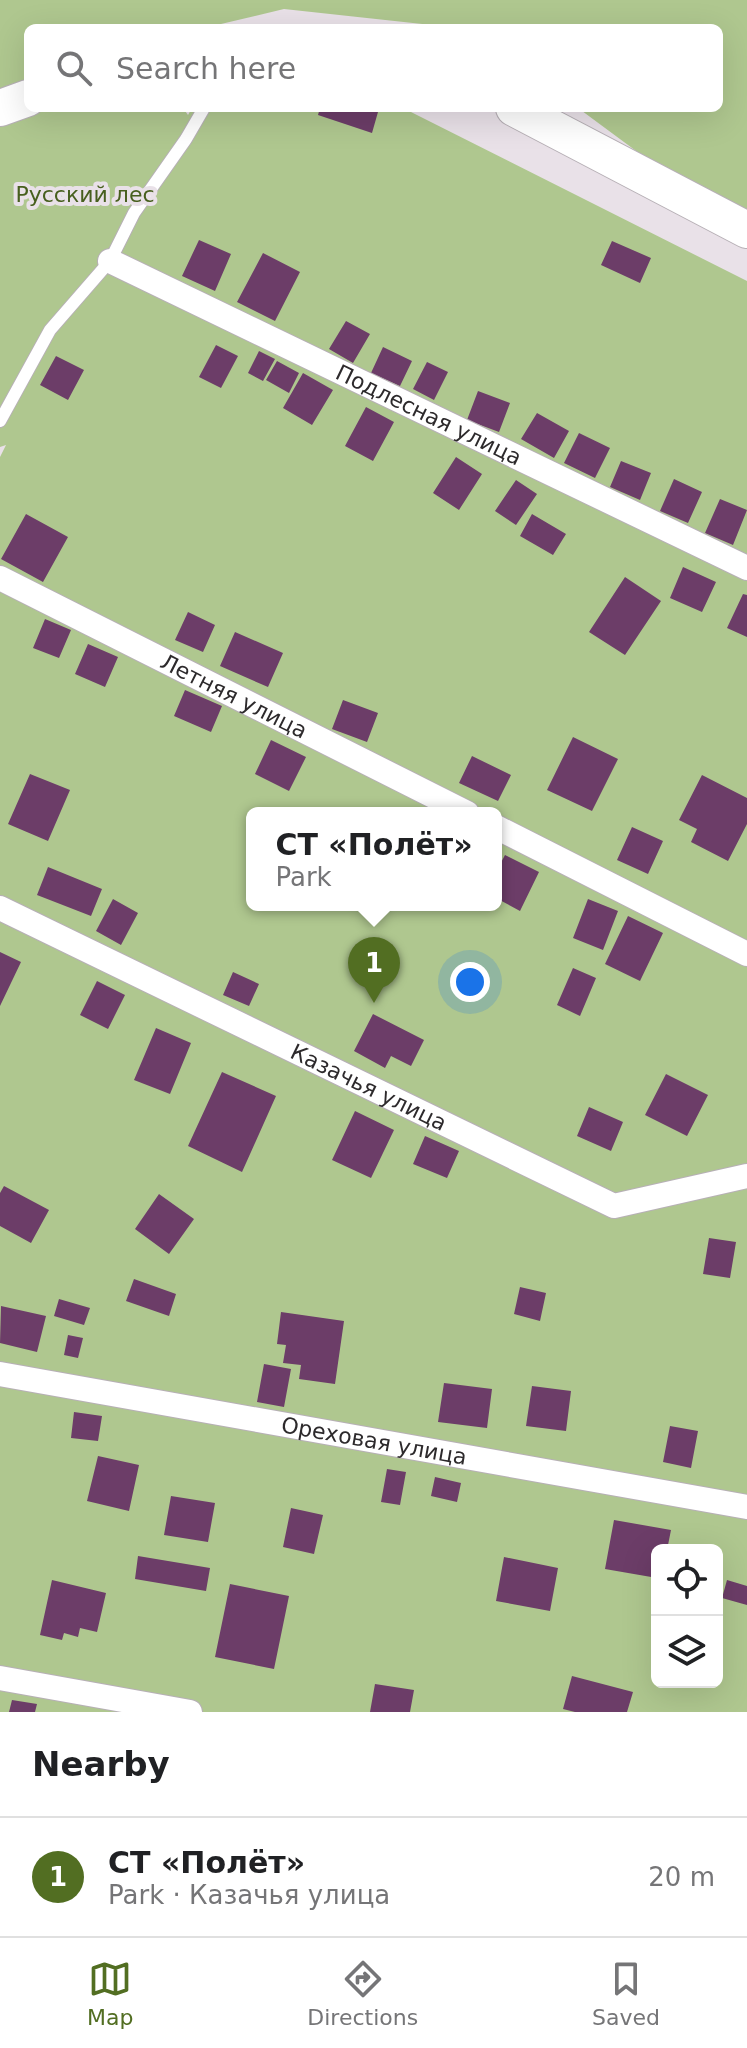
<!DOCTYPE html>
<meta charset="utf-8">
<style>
body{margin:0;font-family:"DejaVu Sans",sans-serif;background:#f2f2f2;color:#202124}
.controls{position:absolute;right:24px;bottom:24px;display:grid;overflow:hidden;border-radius:12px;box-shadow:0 8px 32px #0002}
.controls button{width:72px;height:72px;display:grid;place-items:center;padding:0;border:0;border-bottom:2px solid #e0e0e0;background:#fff;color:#202124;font:40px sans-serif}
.you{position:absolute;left:470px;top:982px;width:28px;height:28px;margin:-20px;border:6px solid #fff;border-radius:50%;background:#1a73e8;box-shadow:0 0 0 12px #1a73e833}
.badge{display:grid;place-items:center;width:52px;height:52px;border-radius:50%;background:#526e22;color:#fff;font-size:26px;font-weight:700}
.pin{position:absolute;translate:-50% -66px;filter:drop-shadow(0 2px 4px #0008)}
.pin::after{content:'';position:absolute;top:42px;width:28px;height:24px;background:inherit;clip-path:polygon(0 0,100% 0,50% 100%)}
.popup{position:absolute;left:246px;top:807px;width:256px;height:104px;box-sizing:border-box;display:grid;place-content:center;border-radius:12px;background:#fff;filter:drop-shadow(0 2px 6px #0005);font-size:26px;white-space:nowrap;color:#757577}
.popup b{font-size:30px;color:#202124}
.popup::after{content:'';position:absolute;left:50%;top:100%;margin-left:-16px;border:16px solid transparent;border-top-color:#fff}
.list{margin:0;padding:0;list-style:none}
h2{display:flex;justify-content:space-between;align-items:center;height:104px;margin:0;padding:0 32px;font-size:34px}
h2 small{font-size:26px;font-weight:400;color:#757577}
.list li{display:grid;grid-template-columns:52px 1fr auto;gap:24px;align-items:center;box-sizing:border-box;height:120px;padding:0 32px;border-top:2px solid #e0e0e0}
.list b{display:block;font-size:30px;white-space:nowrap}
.list p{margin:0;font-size:26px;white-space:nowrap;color:#757577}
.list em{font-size:26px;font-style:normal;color:#757577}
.icon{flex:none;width:44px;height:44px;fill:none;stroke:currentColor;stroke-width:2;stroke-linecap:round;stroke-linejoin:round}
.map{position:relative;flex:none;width:747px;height:1712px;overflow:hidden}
.search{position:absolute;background:#fff;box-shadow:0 8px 32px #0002;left:24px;right:24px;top:24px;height:88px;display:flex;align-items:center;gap:20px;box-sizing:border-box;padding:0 28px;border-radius:12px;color:#757577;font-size:30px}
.sheet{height:224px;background:#fff}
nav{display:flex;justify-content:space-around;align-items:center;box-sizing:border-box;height:112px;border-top:2px solid #e0e0e0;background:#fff;font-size:22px;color:#757577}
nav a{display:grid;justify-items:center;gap:4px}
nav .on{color:#526e22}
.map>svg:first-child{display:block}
.green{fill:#afc78f;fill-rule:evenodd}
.building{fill:#6c3d68}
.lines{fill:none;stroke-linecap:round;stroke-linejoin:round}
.service-casing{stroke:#b7b0b6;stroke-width:14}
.minor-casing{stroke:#b7b0b6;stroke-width:26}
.secondary-casing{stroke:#b7b0b6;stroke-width:38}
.service{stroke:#fff;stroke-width:12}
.minor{stroke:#fff;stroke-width:24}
.secondary{stroke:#fff;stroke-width:36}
.labels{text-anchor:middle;stroke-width:8;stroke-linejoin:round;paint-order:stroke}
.park-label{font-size:22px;fill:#475f1e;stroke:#e9e1e8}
.street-label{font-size:22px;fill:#2d2a2c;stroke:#e9e1e8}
</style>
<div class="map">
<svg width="747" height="1712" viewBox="0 0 747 1712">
<rect width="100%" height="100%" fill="#e9e1e8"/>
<!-- green -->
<path class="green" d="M0,0H747V212L651,162L578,108H719V28H459L284,9L204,28H28V108H183L188,115L192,108H403L747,281V1712H0V457L6,445L0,447ZM252,813H496V905H252ZM657,1550H717V1682H657Z"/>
<!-- building -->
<path class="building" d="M320,108H365L378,112L372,133L318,115Z
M199,240L231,254L215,291L182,276Z
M612,241L651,258L640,283L601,265Z
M263,253L300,272L275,321L237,302Z
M346,321L370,334L353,363L329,349Z
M216,345L238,356L221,388L199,377Z
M383,347L412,361L400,386L371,373Z
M259,351L275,359L263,381L248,373Z
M56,356L84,370L68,400L40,385Z
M277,361L299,373L289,393L266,380Z
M427,362L448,372L434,400L413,389Z
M303,373L333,390L312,425L283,408Z
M478,391L510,403L499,432L467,420Z
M366,407L394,422L373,461L345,446Z
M537,413L569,431L554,458L521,439Z
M579,433L610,448L595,478L564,463Z
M456,457L482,474L459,510L433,493Z
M621,461L651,473L640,500L610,487Z
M674,479L702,492L688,523L660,511Z
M516,480L537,494L516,525L495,511Z
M720,499L747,510L733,545L705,533Z
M26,514L68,537L43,582L1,559Z
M532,514L566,534L553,555L520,536Z
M683,567L716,582L702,612L670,598Z
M625,577L661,601L625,655L589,632Z
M743,594L747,595V637L727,628Z
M188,612L215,625L203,652L175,640Z
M45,619L71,630L59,658L33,648Z
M235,632L283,653L268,687L220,666Z
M88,644L118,657L105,687L75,674Z
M185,690L222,706L211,732L174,716Z
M343,700L378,713L367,742L332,729Z
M573,737L618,759L592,811L547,790Z
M271,740L306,757L289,791L255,774Z
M472,756L511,775L498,801L459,783Z
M30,774L70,790L48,841L8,824Z
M702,775L747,798V824L728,861L691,842L697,829L679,820Z
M632,827L663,841L648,874L617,860Z
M505,855L539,872L520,911L496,898V872Z
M48,867L102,889L91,916L37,895Z
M113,899L138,913L121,945L96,931Z
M588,899L618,911L603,950L573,938Z
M628,916L663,933L640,981L605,964Z
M0,952L21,962L0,1006Z
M573,968L596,978L580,1016L557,1005Z
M233,972L259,984L249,1006L223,995Z
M97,981L125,995L108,1029L80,1015Z
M373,1014L424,1040L411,1066L391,1056L385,1068L354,1051Z
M156,1028L191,1043L170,1094L134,1080Z
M222,1072L276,1096L242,1172L188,1146Z
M666,1074L708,1095L687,1136L645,1115Z
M589,1107L623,1122L611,1151L577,1136Z
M355,1111L394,1130L371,1178L332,1160Z
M425,1136L459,1151L447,1178L413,1164Z
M4,1186L49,1210L31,1243L0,1226V1193Z
M159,1194L194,1219L169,1254L135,1229Z
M709,1238L736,1242L730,1278L703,1274Z
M134,1279L176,1294L169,1316L126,1301Z
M520,1287L546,1293L540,1321L514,1314Z
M59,1299L90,1308L84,1325L54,1316Z
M1,1306L46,1316L37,1352L0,1343Z
M281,1312L344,1321L335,1384L299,1379L301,1365L283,1363L286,1345L277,1344Z
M68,1335L83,1338L78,1358L64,1355Z
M264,1364L291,1369L284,1407L257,1402Z
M444,1383L492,1389L487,1428L438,1422Z
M532,1386L571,1391L566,1431L526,1426Z
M74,1412L102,1416L98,1441L71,1438Z
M670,1426L698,1431L691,1468L663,1462Z
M98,1456L139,1465L129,1511L87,1501Z
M387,1469L406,1472L400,1505L381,1502Z
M435,1477L461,1483L457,1502L431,1496Z
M171,1496L215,1503L208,1542L164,1535Z
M291,1508L323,1515L314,1554L283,1547Z
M614,1520L671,1530L667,1550H657V1578L605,1569Z
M138,1556L210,1568L206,1591L135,1579Z
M504,1557L558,1568L550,1611L496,1601Z
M52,1580L106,1593L97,1632L80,1628L78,1637L64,1633L62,1640L40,1635Z
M727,1580L747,1586V1605L722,1598Z
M230,1584L289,1596L274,1669L215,1657Z
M572,1676L633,1692L627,1712H575L563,1709Z
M375,1684L414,1690L410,1712H370Z
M12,1700L37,1704L35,1712H9Z"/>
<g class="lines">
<!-- service casing -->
<g class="service-casing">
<path id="service" d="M0,421L50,330L110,261L134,213L186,139L204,108"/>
</g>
<!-- minor casing -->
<g class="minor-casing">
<g id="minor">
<path id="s1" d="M110,261L747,568"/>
<path id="s2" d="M0,578L467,813"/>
<path d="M496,827L747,954"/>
<path id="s3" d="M0,908L614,1206L747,1176"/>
<path id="s4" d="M0,1374L747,1507"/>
<path d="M0,1678L190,1712"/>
</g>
</g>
<!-- secondary casing -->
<g class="secondary-casing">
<path id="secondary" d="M0,108L28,98
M514,108L747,230"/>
</g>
<!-- service -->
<use href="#service" class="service"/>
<!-- minor -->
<use href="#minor" class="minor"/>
<!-- secondary -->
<use href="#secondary" class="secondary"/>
</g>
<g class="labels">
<!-- park labels -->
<g class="park-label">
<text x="85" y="202">Русский лес</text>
</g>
<!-- street labels -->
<g class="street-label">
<text dy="8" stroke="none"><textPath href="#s1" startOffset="354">Подлесная улица</textPath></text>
<text dy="8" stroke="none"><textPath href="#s2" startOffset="262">Летняя улица</textPath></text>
<text dy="8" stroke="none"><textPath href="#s3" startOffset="410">Казачья улица</textPath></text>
<text dy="8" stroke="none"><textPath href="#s4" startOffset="380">Ореховая улица</textPath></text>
</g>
</g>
</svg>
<div class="controls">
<button><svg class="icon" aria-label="locate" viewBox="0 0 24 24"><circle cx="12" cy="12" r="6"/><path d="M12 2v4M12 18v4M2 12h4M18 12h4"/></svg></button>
<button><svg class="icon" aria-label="layers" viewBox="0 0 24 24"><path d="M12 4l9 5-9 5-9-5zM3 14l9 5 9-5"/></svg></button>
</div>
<div class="you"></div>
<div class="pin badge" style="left:374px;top:1003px">1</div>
<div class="popup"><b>СТ «Полёт»</b>Park</div>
<div class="search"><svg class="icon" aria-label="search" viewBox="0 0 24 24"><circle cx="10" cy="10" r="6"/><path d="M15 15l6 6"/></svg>Search here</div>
</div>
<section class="sheet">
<h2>Nearby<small></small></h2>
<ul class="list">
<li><span class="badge">1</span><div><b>СТ «Полёт»</b><p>Park · Казачья улица</p></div><em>20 m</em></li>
</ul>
</section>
<nav>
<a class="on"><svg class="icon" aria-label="map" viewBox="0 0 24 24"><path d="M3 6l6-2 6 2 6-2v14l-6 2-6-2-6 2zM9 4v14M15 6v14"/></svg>Map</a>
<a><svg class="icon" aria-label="directions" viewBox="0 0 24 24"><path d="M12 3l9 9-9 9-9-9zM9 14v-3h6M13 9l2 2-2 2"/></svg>Directions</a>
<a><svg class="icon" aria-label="saved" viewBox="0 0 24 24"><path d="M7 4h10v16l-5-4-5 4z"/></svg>Saved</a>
</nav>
